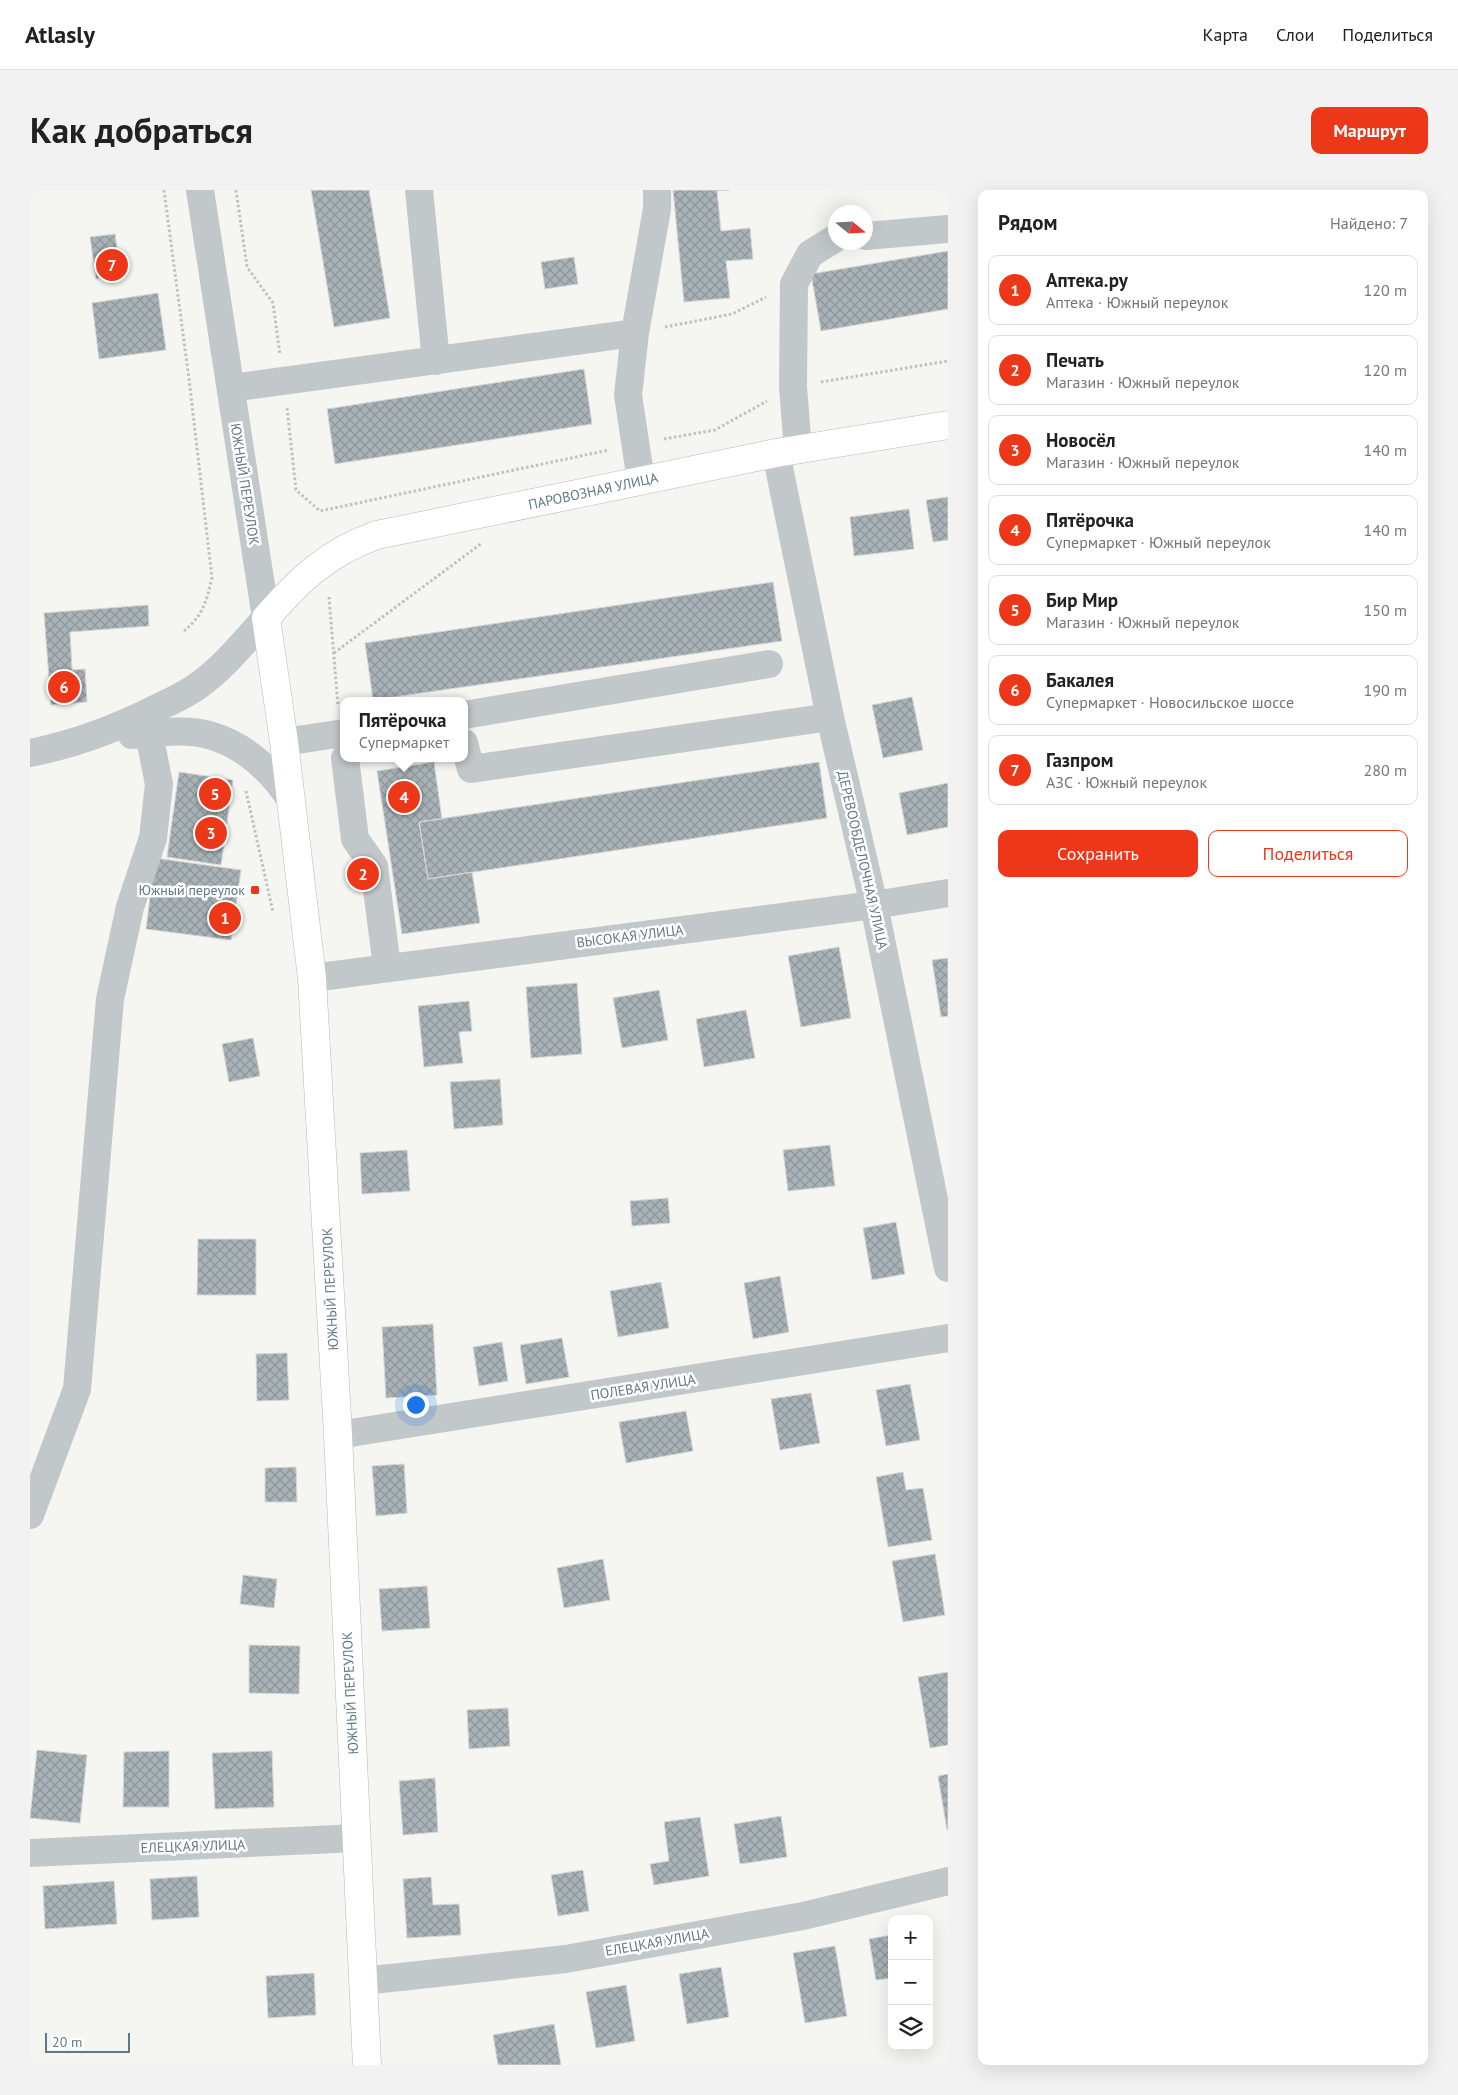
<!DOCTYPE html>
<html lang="ru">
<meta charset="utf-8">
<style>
body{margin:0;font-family:"PT Sans",sans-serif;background:#f2f2f2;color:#222}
.controls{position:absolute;right:15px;bottom:15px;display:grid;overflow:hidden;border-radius:10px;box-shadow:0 5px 20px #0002}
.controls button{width:45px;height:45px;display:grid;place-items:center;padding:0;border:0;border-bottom:1px solid #e0e0e0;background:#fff;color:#222;font:25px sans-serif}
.compass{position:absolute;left:798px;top:15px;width:45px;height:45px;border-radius:50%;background:#fff;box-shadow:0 5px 20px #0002;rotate:108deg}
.scale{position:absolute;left:15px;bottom:12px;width:85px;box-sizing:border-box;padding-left:5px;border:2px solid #627884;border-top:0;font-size:14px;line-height:18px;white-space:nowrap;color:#627884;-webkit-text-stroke:4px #fff;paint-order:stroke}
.you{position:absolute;left:385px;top:1214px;width:18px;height:18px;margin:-12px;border:4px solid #fff;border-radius:50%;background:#1a73e8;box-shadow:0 0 0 8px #1a73e833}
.badge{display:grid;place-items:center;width:32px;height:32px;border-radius:50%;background:#ed3719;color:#fff;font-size:16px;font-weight:700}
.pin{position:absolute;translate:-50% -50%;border:2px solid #fff;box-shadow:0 1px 5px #0006}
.popup{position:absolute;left:310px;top:507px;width:128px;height:65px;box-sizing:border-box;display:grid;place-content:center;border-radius:10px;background:#fff;filter:drop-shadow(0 1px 4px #0005);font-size:16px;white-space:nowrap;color:#767676}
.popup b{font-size:19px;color:#222}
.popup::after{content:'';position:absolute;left:50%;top:100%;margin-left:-10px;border:10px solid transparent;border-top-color:#fff}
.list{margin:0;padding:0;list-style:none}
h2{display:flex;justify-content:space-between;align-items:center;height:65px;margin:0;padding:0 20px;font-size:21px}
h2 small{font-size:16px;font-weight:400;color:#767676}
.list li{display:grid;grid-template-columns:32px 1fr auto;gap:15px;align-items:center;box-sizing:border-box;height:70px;margin:0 10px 10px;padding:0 10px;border:1px solid #e0e0e0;border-radius:10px}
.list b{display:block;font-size:19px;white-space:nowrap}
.list p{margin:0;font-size:16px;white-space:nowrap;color:#767676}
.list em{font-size:16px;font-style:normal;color:#767676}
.actions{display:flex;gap:10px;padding:15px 20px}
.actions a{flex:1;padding:11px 0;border:1px solid #ed3719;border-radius:10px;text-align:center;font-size:18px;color:#ed3719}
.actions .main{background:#ed3719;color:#fff}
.icon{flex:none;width:28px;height:28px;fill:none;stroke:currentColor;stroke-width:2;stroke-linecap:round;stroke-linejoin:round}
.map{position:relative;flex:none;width:918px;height:1875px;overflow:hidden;border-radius:10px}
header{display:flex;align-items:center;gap:30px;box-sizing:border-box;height:70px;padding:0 25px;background:#fff;border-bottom:1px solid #e0e0e0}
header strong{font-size:24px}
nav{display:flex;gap:28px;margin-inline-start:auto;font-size:18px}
.intro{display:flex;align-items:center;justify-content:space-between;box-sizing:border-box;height:120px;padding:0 30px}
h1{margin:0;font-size:35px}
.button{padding:12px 22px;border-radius:10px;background:#ed3719;color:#fff;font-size:18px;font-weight:700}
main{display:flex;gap:30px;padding:0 30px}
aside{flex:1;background:#fff;border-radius:10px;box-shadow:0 5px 20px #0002}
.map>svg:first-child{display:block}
.building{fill:url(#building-cross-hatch);stroke:#d6d6d4}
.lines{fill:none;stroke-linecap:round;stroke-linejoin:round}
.major-casing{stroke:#b5babd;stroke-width:29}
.path{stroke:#bec0c2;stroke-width:3;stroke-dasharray:2.5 2.5;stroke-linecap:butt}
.minor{stroke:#c2c7c9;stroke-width:28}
.major{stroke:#fff;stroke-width:28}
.poi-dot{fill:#ed3719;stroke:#fff;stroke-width:2}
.labels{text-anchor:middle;stroke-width:5;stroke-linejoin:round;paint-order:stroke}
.street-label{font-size:14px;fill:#627884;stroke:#fff}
.poi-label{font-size:14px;fill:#627884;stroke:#fff;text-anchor:end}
</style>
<header>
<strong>Atlasly</strong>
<nav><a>Карта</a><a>Слои</a><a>Поделиться</a></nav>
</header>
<div class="intro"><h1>Как добраться</h1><a class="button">Маршрут</a></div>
<main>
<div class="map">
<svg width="918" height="1875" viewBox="0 0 918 1875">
<defs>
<pattern id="building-cross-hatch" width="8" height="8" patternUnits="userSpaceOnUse" patternTransform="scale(1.25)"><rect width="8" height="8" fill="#a9b3b7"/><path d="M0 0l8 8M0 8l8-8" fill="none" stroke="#8d969a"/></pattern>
</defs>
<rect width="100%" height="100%" fill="#f5f5f1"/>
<!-- building -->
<path class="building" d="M281,0H339L360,128L304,137Z
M643,0H700L687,1L691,41L720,38L723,69L696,71L700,108L654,112Z
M85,44L91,86L66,89L60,47Z
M918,61V119L791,141L781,84Z
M544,67L548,94L515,99L511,72Z
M128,103L136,160L69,169L62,113Z
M554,179L562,234L305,274L297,219Z
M918,307V350L903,352L896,310Z
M879,319L884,359L824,366L820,327Z
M743,392L752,451L343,510L335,453Z
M118,415L119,436L40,442L42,480L55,479L57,512L21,515L14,423Z
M882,507L893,560L853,568L842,515Z
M404,572L412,629L389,632L398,689L442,682L450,733L372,744L347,581Z
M789,572L797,628L398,689L389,632Z
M149,582L203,590L191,675L137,667Z
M918,593V637L877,645L869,603Z
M125,668L211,680L201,750L116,739Z
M809,757L821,828L771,837L758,766Z
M918,768V826L911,827L902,770Z
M547,793L552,864L501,868L496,797Z
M629,800L638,850L592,858L583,808Z
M439,811L442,841L429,842L433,873L394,877L388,816Z
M716,820L725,868L674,877L666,829Z
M223,848L230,886L199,892L192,854Z
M470,889L473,935L424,939L420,892Z
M800,955L805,996L758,1001L753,960Z
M377,960L380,1001L332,1004L330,963Z
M638,1008L640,1033L602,1036L600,1011Z
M866,1032L875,1084L842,1090L833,1038Z
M168,1049H226V1105H167Z
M750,1086L759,1142L723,1149L714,1093Z
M631,1092L639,1138L588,1147L580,1101Z
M403,1134L407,1205L356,1208L352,1137Z
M532,1148L539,1187L496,1194L490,1155Z
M472,1152L478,1191L449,1196L443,1157Z
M257,1163L259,1210L227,1211L226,1164Z
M880,1194L890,1250L856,1256L846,1200Z
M781,1203L790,1253L750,1260L741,1209Z
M656,1221L663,1261L596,1273L589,1232Z
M374,1274L377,1323L346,1326L342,1276Z
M266,1277L267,1312H235V1278Z
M873,1282L876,1300L893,1298L902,1350L858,1357L846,1287Z
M905,1364L915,1425L873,1432L862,1371Z
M573,1369L580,1410L534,1418L527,1378Z
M213,1385L247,1389L244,1418L210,1414Z
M397,1396L400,1438L352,1441L349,1399Z
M219,1455L270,1456L269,1504L219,1503Z
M918,1482V1555L900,1558L888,1487Z
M478,1518L480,1556L439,1559L437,1520Z
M7,1560L57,1565L50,1633L0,1628Z
M139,1561V1617H93L94,1562Z
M242,1561L244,1617L185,1619L182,1563Z
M918,1584V1639L917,1640L908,1586Z
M405,1588L408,1642L373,1645L369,1591Z
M751,1626L757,1667L710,1674L704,1634Z
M670,1627L679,1686L624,1695L620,1674L639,1671L634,1632Z
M553,1680L559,1721L528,1726L521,1685Z
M167,1686L169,1727L122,1730L120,1689Z
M401,1687L403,1715L429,1714L431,1745L377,1748L373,1689Z
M84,1691L87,1734L15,1739L13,1696Z
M862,1745V1788L846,1790L839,1749Z
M805,1756L817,1826L775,1833L763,1763Z
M691,1777L699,1827L657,1834L649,1784Z
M284,1783L286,1825L238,1828L236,1786Z
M596,1795L605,1851L566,1858L556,1802Z
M524,1834L531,1875H468L463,1845Z"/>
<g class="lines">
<!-- major casing -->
<g class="major-casing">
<path id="major" d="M337,1875L308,1245L282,788L254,552L236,428C269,390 298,362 347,345L746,263L918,235"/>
</g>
<!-- path -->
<path class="path" d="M134,0L159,189L182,388C176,412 174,424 154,441
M206,0L217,77L243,113L250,165
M635,137L702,124L736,107
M791,192L918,171
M257,218L266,300L290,321L579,260
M634,249L685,240L737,211
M299,407L308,516
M304,463L452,353
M216,601L243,722"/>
<!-- minor -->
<path class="minor" d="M389,0L406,171
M836,46L918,39
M201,198L605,143
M768,260L763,197L764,94L780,64L806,48
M746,263L800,527L844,715L918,1078
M611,291L598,205L605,143L627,19V0
M434,525L739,474
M102,545C126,543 155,538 179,545C215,555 241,580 261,610
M254,552L314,543
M434,553L441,579L800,527
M0,563C45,554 88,538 129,517C142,511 157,504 169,495C194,477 215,451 236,428L170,0
M315,568L325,649L344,676L357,777
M282,788L844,715L918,703
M308,1245L918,1148
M0,1325L47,1199L80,809L100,717L123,648L129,594L119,544
M0,1663L327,1648
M333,1791L536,1769L773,1726L918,1691"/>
<!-- major -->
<use href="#major" class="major"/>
</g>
<!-- markers -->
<rect class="poi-dot" x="220" y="695" width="10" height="10" rx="2.5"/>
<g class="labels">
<!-- street labels -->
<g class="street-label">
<text transform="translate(215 294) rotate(81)" y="5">ЮЖНЫЙ ПЕРЕУЛОК</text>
<text transform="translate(563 301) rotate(-12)" y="5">ПАРОВОЗНАЯ УЛИЦА</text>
<text transform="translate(833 670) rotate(77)" y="5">ДЕРЕВООБДЕЛОЧНАЯ УЛИЦА</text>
<text transform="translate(600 746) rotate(-7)" y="5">ВЫСОКАЯ УЛИЦА</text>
<text transform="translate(300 1099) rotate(-93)" y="5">ЮЖНЫЙ ПЕРЕУЛОК</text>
<text transform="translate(613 1197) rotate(-9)" y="5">ПОЛЕВАЯ УЛИЦА</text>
<text transform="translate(320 1503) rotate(-93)" y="5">ЮЖНЫЙ ПЕРЕУЛОК</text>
<text transform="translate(163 1656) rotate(-2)" y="5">ЕЛЕЦКАЯ УЛИЦА</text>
<text transform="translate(627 1752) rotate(-10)" y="5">ЕЛЕЦКАЯ УЛИЦА</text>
</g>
<!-- poi labels -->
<g class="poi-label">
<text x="215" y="705">Южный переулок</text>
</g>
</g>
</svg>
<div class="controls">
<button>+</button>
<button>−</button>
<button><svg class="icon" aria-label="layers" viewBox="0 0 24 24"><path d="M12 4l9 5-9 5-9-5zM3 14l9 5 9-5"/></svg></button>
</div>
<svg class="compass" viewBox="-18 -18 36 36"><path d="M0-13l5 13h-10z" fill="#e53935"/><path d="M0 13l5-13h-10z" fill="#767676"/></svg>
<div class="scale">20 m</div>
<div class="you"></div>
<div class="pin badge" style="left:195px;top:728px">1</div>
<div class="pin badge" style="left:333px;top:684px">2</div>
<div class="pin badge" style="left:181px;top:643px">3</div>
<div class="pin badge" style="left:374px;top:607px">4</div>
<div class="popup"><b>Пятёрочка</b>Супермаркет</div>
<div class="pin badge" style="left:185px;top:604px">5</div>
<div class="pin badge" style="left:34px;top:497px">6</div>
<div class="pin badge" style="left:82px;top:75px">7</div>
</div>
<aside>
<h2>Рядом<small>Найдено: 7</small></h2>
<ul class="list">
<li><span class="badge">1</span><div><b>Аптека.ру</b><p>Аптека · Южный переулок</p></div><em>120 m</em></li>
<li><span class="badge">2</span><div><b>Печать</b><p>Магазин · Южный переулок</p></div><em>120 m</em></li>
<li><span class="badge">3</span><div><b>Новосёл</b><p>Магазин · Южный переулок</p></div><em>140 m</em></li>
<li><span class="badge">4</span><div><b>Пятёрочка</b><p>Супермаркет · Южный переулок</p></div><em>140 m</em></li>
<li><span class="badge">5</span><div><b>Бир Мир</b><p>Магазин · Южный переулок</p></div><em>150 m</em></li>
<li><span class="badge">6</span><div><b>Бакалея</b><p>Супермаркет · Новосильское шоссе</p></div><em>190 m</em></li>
<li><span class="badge">7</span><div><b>Газпром</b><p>АЗС · Южный переулок</p></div><em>280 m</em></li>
</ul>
<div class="actions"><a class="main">Сохранить</a><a>Поделиться</a></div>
</aside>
</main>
